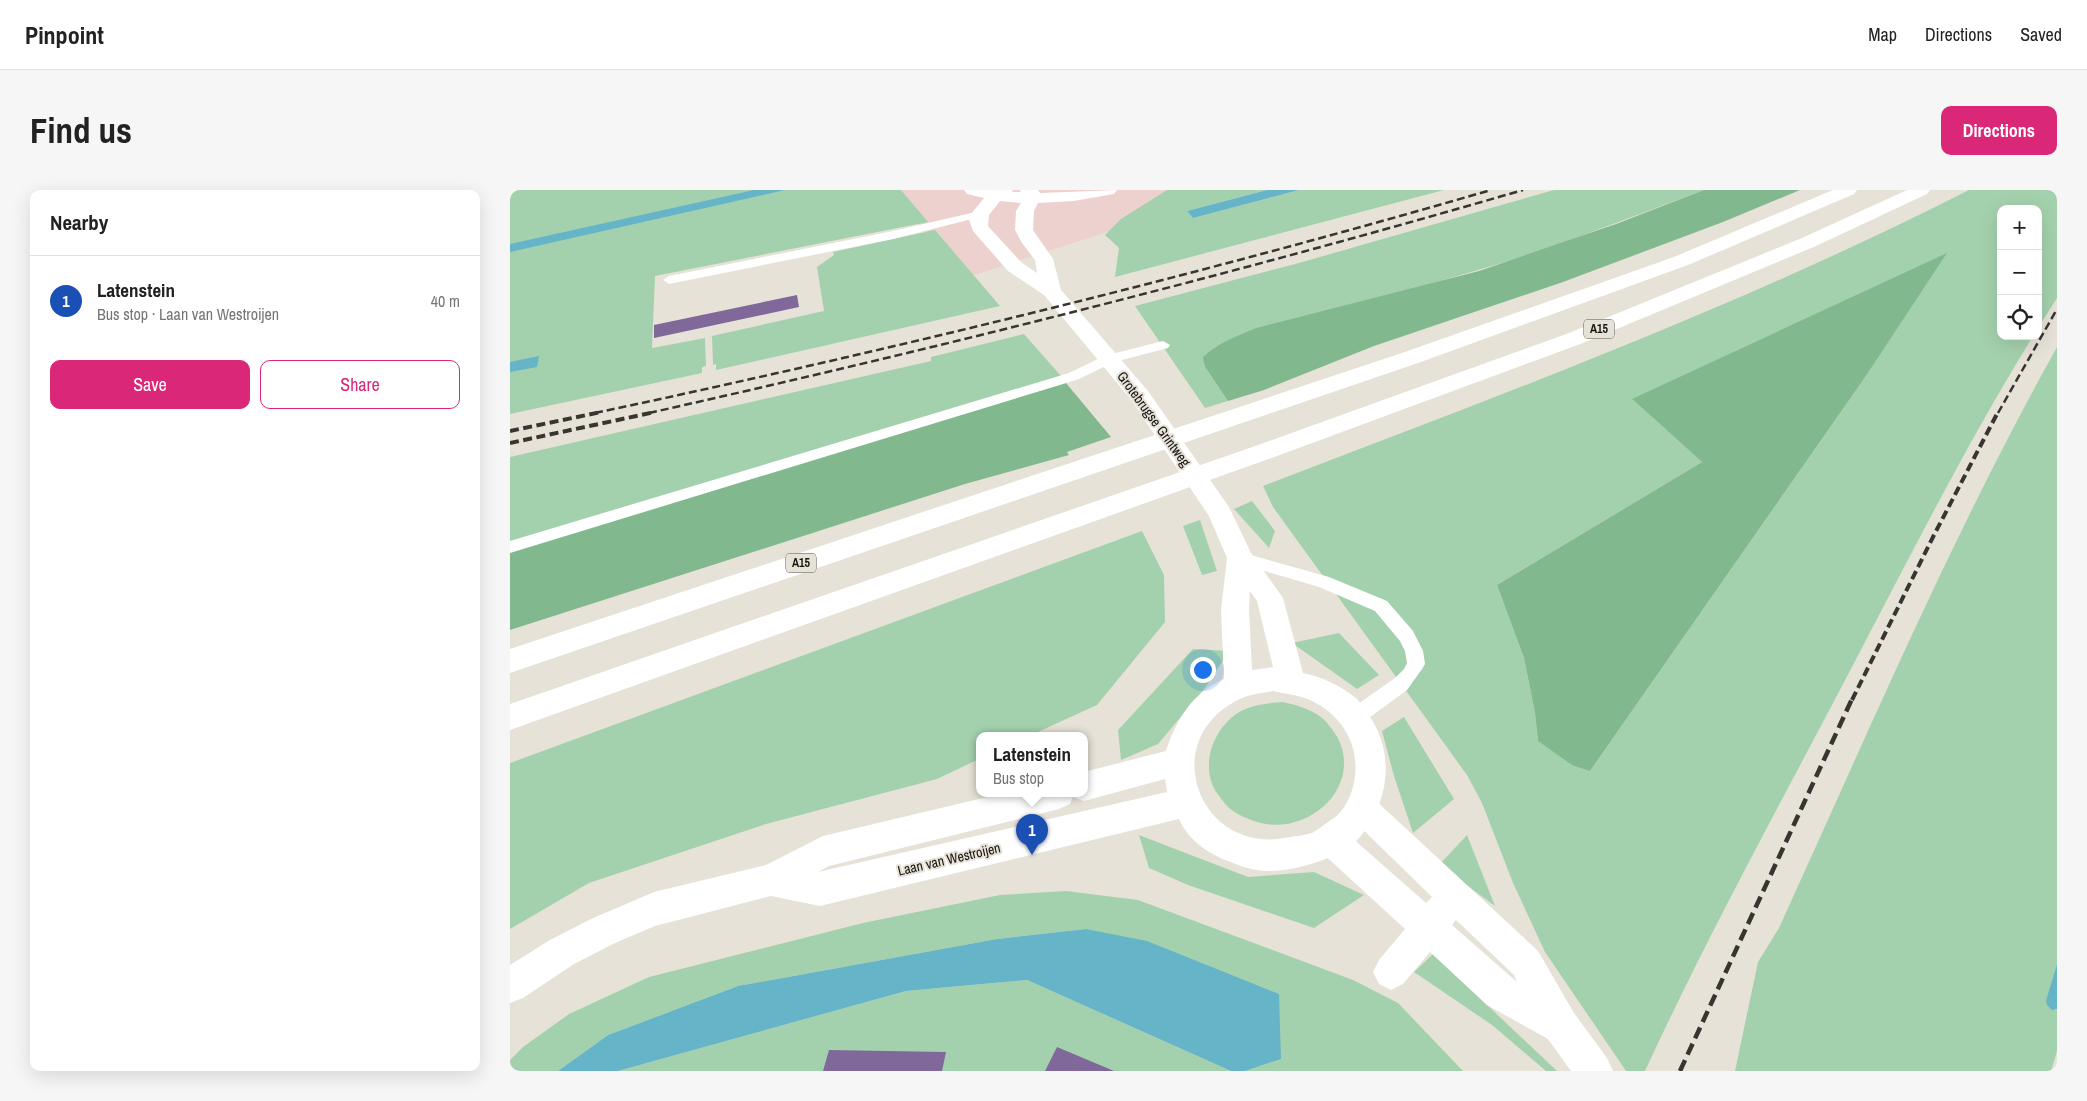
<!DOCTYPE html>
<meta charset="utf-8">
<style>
body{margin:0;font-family:"Archivo Narrow",sans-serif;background:#f6f6f6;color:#222}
.controls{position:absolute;right:15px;top:15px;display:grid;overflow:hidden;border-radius:10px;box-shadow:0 5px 20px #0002}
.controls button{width:45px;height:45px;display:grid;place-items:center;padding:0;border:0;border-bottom:1px solid #e0e0e0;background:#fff;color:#222;font:25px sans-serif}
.you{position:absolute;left:692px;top:479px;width:18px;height:18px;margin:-12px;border:4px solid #fff;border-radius:50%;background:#1a73e8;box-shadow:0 0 0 8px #1a73e833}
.badge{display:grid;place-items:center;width:32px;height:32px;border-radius:50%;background:#db2777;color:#fff;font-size:16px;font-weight:700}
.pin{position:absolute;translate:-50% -41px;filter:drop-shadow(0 1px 2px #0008)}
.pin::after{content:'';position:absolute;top:26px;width:18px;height:15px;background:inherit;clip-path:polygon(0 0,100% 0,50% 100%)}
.popup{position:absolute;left:466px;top:542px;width:112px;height:65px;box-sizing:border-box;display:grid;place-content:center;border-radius:10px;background:#fff;filter:drop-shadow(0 1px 4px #0005);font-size:16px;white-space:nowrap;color:#767676}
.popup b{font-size:19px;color:#222}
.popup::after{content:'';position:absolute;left:50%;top:100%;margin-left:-10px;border:10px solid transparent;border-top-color:#fff}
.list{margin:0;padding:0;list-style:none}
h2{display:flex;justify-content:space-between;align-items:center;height:65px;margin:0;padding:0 20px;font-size:21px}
h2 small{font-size:16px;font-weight:400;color:#767676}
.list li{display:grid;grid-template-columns:32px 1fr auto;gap:15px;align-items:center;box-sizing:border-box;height:90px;padding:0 20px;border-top:1px solid #e0e0e0}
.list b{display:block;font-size:19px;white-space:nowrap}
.list p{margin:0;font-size:16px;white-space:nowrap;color:#767676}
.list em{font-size:16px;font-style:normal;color:#767676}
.actions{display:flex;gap:10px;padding:15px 20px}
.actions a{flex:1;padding:11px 0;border:1px solid #db2777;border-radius:10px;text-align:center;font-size:18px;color:#db2777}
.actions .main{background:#db2777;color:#fff}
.icon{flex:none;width:28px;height:28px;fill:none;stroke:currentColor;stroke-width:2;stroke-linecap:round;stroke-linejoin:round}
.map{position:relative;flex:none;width:1547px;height:881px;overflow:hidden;border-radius:10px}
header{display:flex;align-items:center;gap:30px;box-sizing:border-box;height:70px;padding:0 25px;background:#fff;border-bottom:1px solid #e0e0e0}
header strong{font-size:24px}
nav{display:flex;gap:28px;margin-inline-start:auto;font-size:18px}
.intro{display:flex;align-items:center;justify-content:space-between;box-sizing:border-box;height:120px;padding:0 30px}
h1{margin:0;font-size:35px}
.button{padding:12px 22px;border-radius:10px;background:#db2777;color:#fff;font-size:18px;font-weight:700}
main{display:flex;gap:30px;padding:0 30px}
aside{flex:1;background:#fff;border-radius:10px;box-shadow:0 5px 20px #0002}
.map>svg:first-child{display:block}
.industrial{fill:#ecd1ce}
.green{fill:#a4d1ad;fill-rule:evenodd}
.forest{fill:#82b88d}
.water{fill:#65b4c8}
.building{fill:#81689b}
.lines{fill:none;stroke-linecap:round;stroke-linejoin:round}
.lane{fill:#fff;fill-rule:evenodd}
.street{fill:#fff;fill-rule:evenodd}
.secondary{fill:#fff;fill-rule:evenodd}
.highway{fill:#fff;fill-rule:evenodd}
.rail-far2{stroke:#383531;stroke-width:2.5;stroke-dasharray:8 4;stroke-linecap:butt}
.rail-far1{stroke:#383531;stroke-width:4;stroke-dasharray:9 4.5;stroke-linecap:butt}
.rail{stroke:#383531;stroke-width:4.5;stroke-dasharray:12 6;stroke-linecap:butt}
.labels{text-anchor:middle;stroke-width:4;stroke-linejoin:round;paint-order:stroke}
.shield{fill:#e7e2d8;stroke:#55524d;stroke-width:1}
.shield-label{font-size:12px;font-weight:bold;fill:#171512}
.street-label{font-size:14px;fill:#171512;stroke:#e7e2d8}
</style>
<header>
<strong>Pinpoint</strong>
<nav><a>Map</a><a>Directions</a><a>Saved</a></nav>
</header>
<div class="intro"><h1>Find us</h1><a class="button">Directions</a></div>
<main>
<aside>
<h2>Nearby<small></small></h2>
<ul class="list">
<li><span class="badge" style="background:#1a4fb4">1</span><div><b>Latenstein</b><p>Bus stop · Laan van Westroijen</p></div><em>40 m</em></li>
</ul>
<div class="actions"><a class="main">Save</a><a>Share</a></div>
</aside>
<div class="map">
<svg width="1547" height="881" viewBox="0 0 1547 881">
<rect width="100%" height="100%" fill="#e7e2d8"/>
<!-- industrial -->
<path class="industrial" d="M386,0H727L446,91Z"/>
<!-- green -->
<path class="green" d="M0,0H391L418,32L145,86L142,158L195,148L196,176L192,177V183L0,224Z
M657,0H757L677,21L683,28L789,0H934L605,87L609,58L595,45L611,29Z
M1044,0H1194L1023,64L875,107L695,177L718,211L695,218L625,116L789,73Z
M1459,0H1547V108L1528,138V19H1491V146H1523C1453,260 1393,380 1331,498C1264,625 1195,751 1135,881H1116L1035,762L1003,693L972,613L957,585L763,317L753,296C991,205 1231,116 1459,0ZM1436,64L1358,183L1080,581L1028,551L1025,523L1014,468L987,395L1192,272L1123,210Z
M425,40L490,116L206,180V174L203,175L202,146L314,121L307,77L324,65L323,62Z
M514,144L551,186L0,352V267L421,171V167Z
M1547,157V774L1536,810L1545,820L1547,819V861L1541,881H1225L1248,772L1269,738C1358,543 1442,345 1547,157Z
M742,311L765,341L759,358L724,319Z
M690,330L707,381L692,385L673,336Z
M632,341L654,385L655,432L587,515L519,546H470L469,569L427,589L256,634L79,693L0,739V573Z
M829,443L869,485L847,499L782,453Z
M683,459L719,461L695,498L648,554L611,570L608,540Z
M773,512C786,515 797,518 808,525C816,530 823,540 828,548C853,599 796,647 747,632C735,628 720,622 712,610C709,605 704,600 702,594C692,567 707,533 733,520C746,514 759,513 773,512Z
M894,527L944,609L903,643L884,586L872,541Z
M629,645L738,687L804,682L854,705L804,738L678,695L639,678Z
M957,645L985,716L929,675Z
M556,701L628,710L843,790L888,813L953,881H735L771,869L576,739L487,749L228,796L98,845L48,881H0V870L13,857L59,824L139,787L353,733L490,705Z
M923,764L1047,881H1036L982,835L904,782Z
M517,790L721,881H108L396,801Z"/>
<!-- forest -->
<path class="forest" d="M1194,0H1290L1213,32L1053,92L864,156L754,200L718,211L695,177L693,167C708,153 727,146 746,138L969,81L1106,34Z
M1437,63L1358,183L1080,581L1062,575L1028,551L1025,523L1014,468L987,395L1192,272L1122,209Z
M556,193L601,247L557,262L559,265L455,294L0,440V361Z"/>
<!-- water -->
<path class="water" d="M244,0H275L0,62V54Z
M757,0H789L683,28L677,21Z
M29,166L27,177L0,182V172Z
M576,739L637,751L769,804L771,869L735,881H721L517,790L396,801L108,881H48L98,845L228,796L487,749Z
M1547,774V819L1542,820L1537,815L1536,810Z"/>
<!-- building -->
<path class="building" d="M287,105L289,117L144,148V135Z
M547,857L604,881H535Z
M319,860L436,862L432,881H313Z"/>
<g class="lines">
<!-- lane -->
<path class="lane" d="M470,21L474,22L476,24L474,26L383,49L159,94L153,90L159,86L383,41Z
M653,151L660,155L658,158L604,172L569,189L0,363V351L559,183L594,166Z
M730,362L819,387L877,411L903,441L913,461L915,474L912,479L897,500L852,533L845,535L838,533L836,527L838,521L885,488L894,479L897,473L895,461L890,451L865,421L809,397L724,372L722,368L724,364Z"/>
<!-- street -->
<path class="street" d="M852,603L863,608L1028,761L1064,823L1097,868L1103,881H1061L1038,849L977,815L920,762L893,794L881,800L869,794L863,782L869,770L895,739L810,661L805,650L810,639L821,634L832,639L916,713L922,707L841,628L836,618L841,608ZM946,730L1004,785L1007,792L942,735Z"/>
<!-- secondary -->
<path class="secondary" d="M454,0H503L502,2H511L510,0H528L530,3L607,0L604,4L564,11L528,13L524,21L523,40L543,69L551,100L638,201L719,317L741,363L773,408L793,483C813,487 831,496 847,509C852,514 856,522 860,527C885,564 879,613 850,647C836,663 810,672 790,677C764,683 748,683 723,673C701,665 679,652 669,629L310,716L261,706L145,736L105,753L64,774L13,808L0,813V775L40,750L81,729L144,702L256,675L313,646L490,604H574V582L656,561C666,530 682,503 714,489L711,420L717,368L699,326L622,211L534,105L498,81L463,41L459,30L461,24L474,8L457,4ZM490,11L511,13L506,21L505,40L512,53L525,70L527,83L512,73L478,36L479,25ZM740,401L747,411L763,477L742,480L739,420ZM763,501C775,504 789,505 800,510C833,525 851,557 844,592C842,604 835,620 824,628C817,632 810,639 802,643C795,645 787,646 780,647C689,668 645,549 730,509C740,504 752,503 763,501ZM655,589L657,602L308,682L319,676L549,619L560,614L563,607L574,611Z"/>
<!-- highway -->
<path class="highway" d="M1323,0H1347L1344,4L1178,75L908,173L0,483V459L892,163L1164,67Z
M1397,0H1420L1417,4L1306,56L1073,153L767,266L0,540V514L751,254L1059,143L1292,48Z"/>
<!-- rail-far2 -->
<path class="rail-far2" d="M85,223C386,159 685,86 981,0
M139,223C433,157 724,84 1013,0
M1488,223L1547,119"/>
<!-- rail-far1 -->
<path class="rail-far1" d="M0,241L91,222
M0,253L145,222
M1342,510L1424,345L1488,222"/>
<!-- rail -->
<path class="rail" d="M1170,881L1342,509"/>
</g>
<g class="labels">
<!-- shield labels -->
<g class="shield">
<rect x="1074" y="129.5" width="30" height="19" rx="4"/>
<rect x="276" y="363.5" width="30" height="19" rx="4"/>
</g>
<g class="shield-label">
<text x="1089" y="143">A15</text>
<text x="291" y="377">A15</text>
</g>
<!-- street labels -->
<g class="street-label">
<text transform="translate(644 229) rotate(54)" y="5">Grotebrugse Grintweg</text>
<text transform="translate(439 669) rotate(-13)" y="5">Laan van Westroijen</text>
</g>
</g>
</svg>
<div class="controls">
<button>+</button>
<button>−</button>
<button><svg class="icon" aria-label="locate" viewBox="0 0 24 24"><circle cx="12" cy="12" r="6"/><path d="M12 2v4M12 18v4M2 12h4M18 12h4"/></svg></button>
</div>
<div class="you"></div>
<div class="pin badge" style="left:522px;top:665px;background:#1a4fb4">1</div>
<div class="popup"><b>Latenstein</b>Bus stop</div>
</div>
</main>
